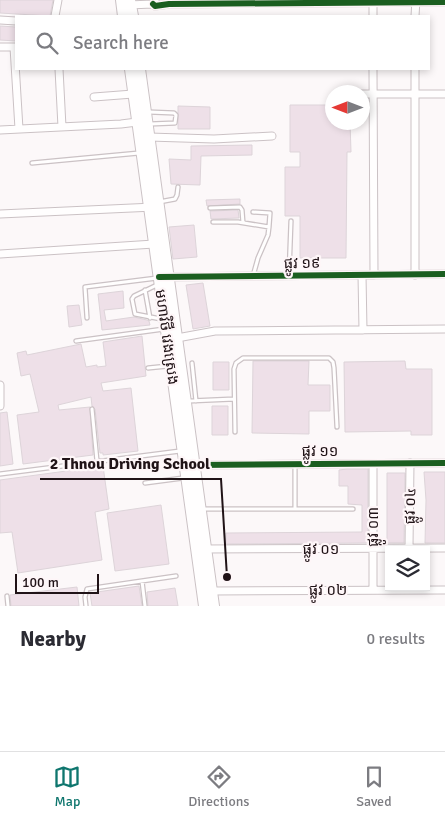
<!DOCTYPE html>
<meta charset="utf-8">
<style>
body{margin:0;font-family:Signika,"Noto Sans Khmer",sans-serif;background:#f7f7f7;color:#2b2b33}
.controls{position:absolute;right:15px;bottom:15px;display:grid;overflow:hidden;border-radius:0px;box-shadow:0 2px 8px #0003}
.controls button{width:45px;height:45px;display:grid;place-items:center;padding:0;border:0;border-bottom:1px solid #e1e1e2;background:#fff;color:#2b2b33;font:25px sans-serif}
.compass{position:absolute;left:325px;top:85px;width:45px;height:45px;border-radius:50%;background:#fff;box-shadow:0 2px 8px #0003;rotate:270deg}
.scale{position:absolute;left:15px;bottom:12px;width:84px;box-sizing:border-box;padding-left:5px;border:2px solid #201317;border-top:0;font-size:14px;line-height:18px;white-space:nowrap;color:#201317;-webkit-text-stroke:4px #fef6f8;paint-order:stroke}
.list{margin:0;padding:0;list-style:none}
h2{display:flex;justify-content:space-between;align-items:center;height:65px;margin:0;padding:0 20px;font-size:21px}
h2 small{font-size:16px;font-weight:400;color:#7c7c81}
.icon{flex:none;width:28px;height:28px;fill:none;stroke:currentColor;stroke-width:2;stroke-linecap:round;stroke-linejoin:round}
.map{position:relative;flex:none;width:445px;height:606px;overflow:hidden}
.search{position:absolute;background:#fff;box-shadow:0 2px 8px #0003;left:15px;right:15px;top:15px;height:55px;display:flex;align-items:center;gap:12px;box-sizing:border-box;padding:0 18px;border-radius:0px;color:#7c7c81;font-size:19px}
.sheet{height:145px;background:#fff}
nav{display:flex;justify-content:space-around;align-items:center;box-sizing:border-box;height:70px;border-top:1px solid #e1e1e2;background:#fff;font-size:14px;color:#7c7c81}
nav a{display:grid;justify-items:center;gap:2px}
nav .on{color:#0f766e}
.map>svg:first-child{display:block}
.building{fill:#eee0e8;stroke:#ddd4d9}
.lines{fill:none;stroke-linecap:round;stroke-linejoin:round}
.lane-casing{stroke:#cbc2c5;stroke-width:5.5}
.street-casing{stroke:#cbc2c5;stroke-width:9}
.primary-casing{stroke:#cbc2c5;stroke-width:12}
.lane{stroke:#fffefe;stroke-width:3}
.street{stroke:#fffefe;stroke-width:7}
.primary{stroke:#fffefe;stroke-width:10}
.cycleway-casing{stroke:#fef6f8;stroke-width:9}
.cycleway{stroke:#1b5e20;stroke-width:6}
.labels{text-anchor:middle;stroke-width:4.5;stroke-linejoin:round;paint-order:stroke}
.street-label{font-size:15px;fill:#201317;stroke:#fef6f8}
.leader{fill:none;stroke:#201317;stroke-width:2}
.callout-dot{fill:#201317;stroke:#fef6f8;stroke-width:2}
.callout-label{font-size:16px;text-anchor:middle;font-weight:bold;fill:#201317;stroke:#fef6f8;stroke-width:4.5;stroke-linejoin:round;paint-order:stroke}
</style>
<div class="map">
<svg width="445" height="606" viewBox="0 0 445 606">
<rect width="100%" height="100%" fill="#fcf8f9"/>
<!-- building -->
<path class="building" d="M0,0H53L50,16L0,13Z
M0,26L16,27V41L0,40Z
M290,105H332V122H350L351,152H347L346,258H300V216H285V167H300V152H290Z
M178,106L210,107V129H178Z
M252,145V155L201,156L200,185L171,184L169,159L191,160V146Z
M240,199V204L207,206L206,200Z
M238,210L239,218L211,219L210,211Z
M194,225L197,257L173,259L169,227Z
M203,283L210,326L193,329L186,285Z
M123,291L124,308L104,310L106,321L134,317L147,320L149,321L150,325L102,330L98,294Z
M79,305L82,325L69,327L67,306Z
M142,336L146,376L101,383L103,391L131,388L138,451L103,455V453H100L95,409L92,406L91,397L58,405L59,410L90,407L93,455L23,464L17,415L39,412L30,374L21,376L17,353L26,351L27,355L81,344L86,367L97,365V367L106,366L103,342Z
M253,361H309L308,385H330V411H309V434L252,433Z
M405,361L406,369H432V435H411V431L345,432L344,362Z
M213,362H229V390H213Z
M212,406H228V435H212Z
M7,412L13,464L0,466V413Z
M103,466L109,509L95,512L102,560L18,573L12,532L0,533V480Z
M347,469H368V543L226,544V533L362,532V505L348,504V486H339V470Z
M424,472H445V543H425L426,500Z
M387,473H405L404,543H387Z
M161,505L169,564L115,571L107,513Z
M139,586L142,606H92L90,593Z
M77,587L79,606H11L10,595Z
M175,588L178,606H148L147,592Z"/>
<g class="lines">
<!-- lane casing -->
<g class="lane-casing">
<path id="lane" d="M149,112L174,113L176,115L175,123L150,124
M32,163L139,153
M159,202L175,199L177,195L178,187
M210,208L240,207L242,210L243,223
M253,212L270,213L269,227
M213,222H238L269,227L268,235L258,258L253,276
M289,275L291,221
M159,284L134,296L132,299L135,314L161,319
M145,290L150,318
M87,318L85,287L157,278
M76,341L164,329
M192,363L196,401
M148,368L168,366
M189,401L234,399
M92,409L97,461
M235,432L234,369L236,363L243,358H329L333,362L334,368L337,427
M295,464V508
M0,474L180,451
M145,483L183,478
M203,509H353
M142,581L145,606
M7,596L8,606
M86,606L85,597L87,589L176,576"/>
</g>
<!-- street casing -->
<g class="street-casing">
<path id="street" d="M373,0V16
M153,4L155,6L169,4L445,2
M128,5L153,4L156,3
M55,16L58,0
M415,16L416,0
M0,20L16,21
M0,47H16
M14,47L19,129
M59,69L62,127
M373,69L374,275
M415,69V275
M362,94H445
M94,97L133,94
M0,130L121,124L137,122
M149,137L214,139L272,136
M0,214L154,207
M0,254L154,244
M362,275L363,330
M165,277L445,274
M177,338L215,331L445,329
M0,385V406
M194,465L445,463
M409,548L410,463
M203,549L445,548
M373,590V464
M212,591L445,590"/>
</g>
<!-- primary casing -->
<g class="primary-casing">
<path id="primary" d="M121,0L123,16
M130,0L133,16
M130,69L204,606
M140,69L214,606"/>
</g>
<!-- lane -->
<use href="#lane" class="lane"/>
<!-- street -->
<use href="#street" class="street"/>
<!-- primary -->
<use href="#primary" class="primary"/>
<!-- cycleway casing -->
<g class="cycleway-casing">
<path id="cycleway" d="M153,4L155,6L169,4L445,2
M159,277L445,274
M194,465L445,463"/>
</g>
<!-- cycleway -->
<use href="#cycleway" class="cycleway"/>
</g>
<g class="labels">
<!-- street labels -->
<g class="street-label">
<text transform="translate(302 263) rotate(-1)" y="5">ផ្លូវ ១៩</text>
<text transform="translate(167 337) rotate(82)" y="5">មហាវិថី វេងស្រេង</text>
<text x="320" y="456">ផ្លូវ ១១</text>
<text transform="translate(410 506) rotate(-89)" y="5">ផ្លូវ ០៤</text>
<text transform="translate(373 527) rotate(-90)" y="5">ផ្លូវ ០៣</text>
<text x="321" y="554">ផ្លូវ ០១</text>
<text x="328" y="595">ផ្លូវ ០២</text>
</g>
</g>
<!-- callouts -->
<path class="leader" d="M227 577L221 479H40"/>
<circle class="callout-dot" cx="227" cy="577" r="5"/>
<g class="callout-label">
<text x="130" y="469">2 Thnou Driving School</text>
</g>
</svg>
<div class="controls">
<button><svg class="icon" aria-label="layers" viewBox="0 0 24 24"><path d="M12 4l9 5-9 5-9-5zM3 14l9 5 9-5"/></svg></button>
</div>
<svg class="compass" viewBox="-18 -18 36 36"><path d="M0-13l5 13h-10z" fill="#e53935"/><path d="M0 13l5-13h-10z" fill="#7c7c81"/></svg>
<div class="scale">100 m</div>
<div class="search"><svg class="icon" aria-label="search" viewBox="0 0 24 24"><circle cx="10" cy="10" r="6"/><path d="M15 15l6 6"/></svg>Search here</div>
</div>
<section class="sheet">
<h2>Nearby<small>0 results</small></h2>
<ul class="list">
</ul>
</section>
<nav>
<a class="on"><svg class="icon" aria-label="map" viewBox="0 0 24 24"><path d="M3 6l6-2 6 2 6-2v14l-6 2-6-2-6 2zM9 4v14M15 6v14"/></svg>Map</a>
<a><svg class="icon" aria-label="directions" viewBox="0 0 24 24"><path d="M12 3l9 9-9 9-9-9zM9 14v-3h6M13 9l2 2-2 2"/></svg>Directions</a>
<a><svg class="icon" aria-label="saved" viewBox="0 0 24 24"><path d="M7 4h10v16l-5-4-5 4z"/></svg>Saved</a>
</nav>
